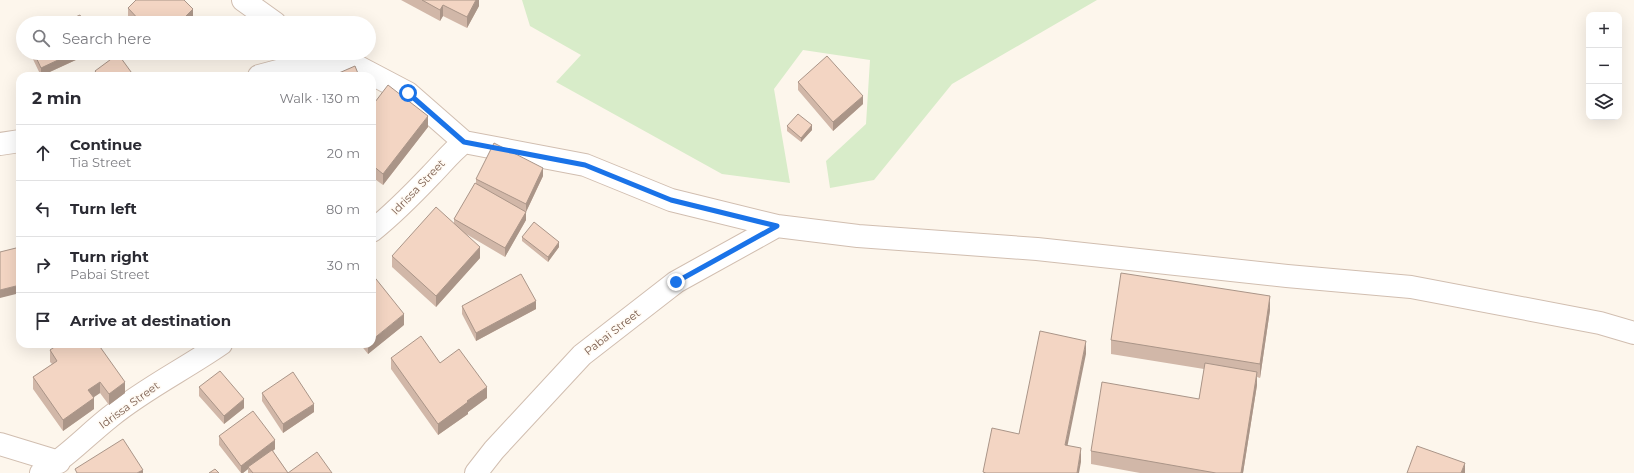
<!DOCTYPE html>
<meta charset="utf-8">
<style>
body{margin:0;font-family:Montserrat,sans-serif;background:#f2f2f3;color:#2b2b33}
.controls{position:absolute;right:12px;top:12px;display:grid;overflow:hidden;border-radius:8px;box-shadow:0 4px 16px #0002}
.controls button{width:36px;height:36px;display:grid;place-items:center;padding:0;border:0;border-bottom:1px solid #e1e1e2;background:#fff;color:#2b2b33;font:20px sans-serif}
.stop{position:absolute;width:12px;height:12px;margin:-9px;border:3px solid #1a73e8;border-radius:50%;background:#fff}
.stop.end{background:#1a73e8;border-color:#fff;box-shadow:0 1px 4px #0008}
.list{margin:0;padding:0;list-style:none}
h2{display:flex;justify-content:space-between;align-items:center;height:52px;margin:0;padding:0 16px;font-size:17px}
h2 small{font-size:13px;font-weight:400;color:#7c7c81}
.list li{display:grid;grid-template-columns:26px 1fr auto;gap:12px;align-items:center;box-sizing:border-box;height:56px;padding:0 16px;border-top:1px solid #e1e1e2}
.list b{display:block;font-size:15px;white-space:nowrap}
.list p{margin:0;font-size:13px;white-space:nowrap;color:#7c7c81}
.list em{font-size:13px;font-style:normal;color:#7c7c81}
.icon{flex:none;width:22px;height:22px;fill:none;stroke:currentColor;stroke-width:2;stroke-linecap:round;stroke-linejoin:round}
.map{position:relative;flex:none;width:1634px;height:473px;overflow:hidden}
.search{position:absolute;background:#fff;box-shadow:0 4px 16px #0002;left:16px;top:16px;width:360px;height:44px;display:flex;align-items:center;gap:10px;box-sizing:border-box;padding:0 14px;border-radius:22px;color:#7c7c81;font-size:15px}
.panel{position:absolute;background:#fff;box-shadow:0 4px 16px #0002;left:16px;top:72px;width:360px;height:276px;border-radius:12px}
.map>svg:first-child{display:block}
.green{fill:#d8ecc9}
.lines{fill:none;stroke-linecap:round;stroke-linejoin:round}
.minor-casing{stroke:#d1beb0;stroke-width:24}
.minor{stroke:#fff;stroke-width:22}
.wall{fill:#d1b7a8}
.shaded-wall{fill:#aa9588}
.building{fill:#f3d5c3;stroke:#aa9588}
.route{stroke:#1a73e8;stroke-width:5}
.labels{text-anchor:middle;stroke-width:3;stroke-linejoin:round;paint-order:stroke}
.street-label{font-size:11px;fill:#7a5c4d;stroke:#fffaf3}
</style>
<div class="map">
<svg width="1634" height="473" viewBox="0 0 1634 473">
<rect width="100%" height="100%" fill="#fdf6ec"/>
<!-- green -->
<path class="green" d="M522,0H1097L952,84L874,180L830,188L826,161L866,124L870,60L803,50L774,89L790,183L722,174L556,82L581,55L530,26Z"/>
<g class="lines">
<!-- minor casing -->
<g class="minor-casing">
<path id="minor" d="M243,0L275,23
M332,53L408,93L464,142
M259,76L312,62L349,65
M464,142L585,165L671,200L777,226L858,236L1037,249L1287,276L1411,287L1600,323L1634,333
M0,144L20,141
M372,231C393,214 412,195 431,175C442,164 451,152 464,142
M0,444L59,462
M41,473C67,457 87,435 110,417C144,389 185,369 221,344
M476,473L494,450L582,355L676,282L777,226"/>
</g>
<!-- minor -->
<use href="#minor" class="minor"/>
</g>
<!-- wall -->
<path class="wall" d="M401,0H479V6L467,28L443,16L440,21Z
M128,8L193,17L187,23H134L128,17Z
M30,53H91L41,76Z
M95,71L134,76H95Z
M798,82L863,104L833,131L798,90Z
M372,106L428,127L383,185L372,177Z
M787,126L812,130L801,142L787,131Z
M543,176L526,212V220L505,257L466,234L480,258L436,307L392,267V256L454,223V219L476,184V179Z
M522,237L559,247L548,262L522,241Z
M462,306L536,309L476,341L462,314Z
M1270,310L1260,378L1257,377V385L1243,473H1140L1091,464V451L1199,399L1204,369L1111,354V340Z
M404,325L368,354L360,344H372Z
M50,350L125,393L109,405L100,393L94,397V409L63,431L33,389V377L52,364L50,362Z
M391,358L440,363L487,398L468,412V414L438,435L391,369Z
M199,387L244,408L224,424L199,396Z
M262,393L314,412L283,433L262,401Z
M219,436L275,449L273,451L288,473H332H248V469L243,473H241L219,445Z"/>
<!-- shaded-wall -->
<path class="shaded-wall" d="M476,0H479V6L467,28V17Z
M443,5V16L440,21V10Z
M193,9V17L187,23H179Z
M73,53H91L41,76V68Z
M863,96V104L833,131V122Z
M428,116V127L383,185V174Z
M812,125V130L801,142V138Z
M543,168V176L526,212V220L505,257V248L526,212V204Z
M559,242V247L548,262V257Z
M480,247V258L436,307V296Z
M20,285V293L0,298V290Z
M1270,296V310L1260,378V364Z
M536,301V309L476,341V333Z
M404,314V325L368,354V344H372V340Z
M1086,341V354L1065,458V445Z
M1257,372V385L1243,473H1241Z
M100,382V393L88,401V390Z
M125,382V393L109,405V394Z
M487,387V398L468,412V414L438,435V424L467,401Z
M94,398V409L63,431V420Z
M244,399V408L224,424V416Z
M314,404V412L283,433V424Z
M275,440V449L249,468L248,467V469L243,473H241V466Z
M1081,448V462L1079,473H1077Z
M1465,463V473H1461Z
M143,470V473H137Z"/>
<!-- building -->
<path class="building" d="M136,0H184L193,9L179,23H142L128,8Z
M422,0H476L467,17L443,5L440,10Z
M80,15L84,23H62Z
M34,53H73L41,68Z
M118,54L134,76H99L95,71Z
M827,56L863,96L833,122L798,82Z
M355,66L359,76H332Z
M388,85L428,116L383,174L372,165V106Z
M798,114L812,125L801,138L787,126Z
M494,143L543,168L526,204L476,179Z
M475,183L526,212L505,248L454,219Z
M436,207L480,247L436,296L392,256Z
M534,222L559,242L548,257L522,237Z
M20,247V285L0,290V252Z
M1121,273L1270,296L1260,364L1111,340Z
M372,274L404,314L372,340Z
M521,274L536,301L476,333L462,306Z
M1040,331L1086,341L1065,445L1081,448L1077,473H986L983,472L992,428L1019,434Z
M421,336L440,363L459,349L487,387L467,401L468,402L438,424L391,358Z
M59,344H98L125,382L109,394L100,382L88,390L94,398L63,420L33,377L57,361L50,350Z
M1205,363L1257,372L1241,473H1216L1091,451L1102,382L1199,399Z
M220,371L244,399L224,416L199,387Z
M293,372L314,404L283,424L262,393Z
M253,411L275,440L241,466L219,436Z
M123,439L143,470L137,473H77L75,469Z
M1417,446L1465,463L1461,473H1407Z
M272,450L288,473L317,452L332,473H253L248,467Z
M215,469L219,473H209Z"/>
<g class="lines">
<!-- route -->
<path class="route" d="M408,93L464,142L585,165L671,200L777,226L676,282"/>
</g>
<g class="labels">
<!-- street labels -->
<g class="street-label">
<text transform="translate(418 187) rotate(-46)" y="4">Idrissa Street</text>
<text transform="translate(612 332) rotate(-38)" y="4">Pabai Street</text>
<text transform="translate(129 405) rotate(-36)" y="4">Idrissa Street</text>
</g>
</g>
</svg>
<div class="controls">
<button>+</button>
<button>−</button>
<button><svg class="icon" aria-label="layers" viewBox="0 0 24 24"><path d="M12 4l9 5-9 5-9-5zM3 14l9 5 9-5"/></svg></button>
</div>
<div class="stop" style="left:408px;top:93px"></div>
<div class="stop end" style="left:676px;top:282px"></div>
<div class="search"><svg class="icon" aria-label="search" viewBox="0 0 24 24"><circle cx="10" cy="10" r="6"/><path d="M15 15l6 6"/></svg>Search here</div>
<section class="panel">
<h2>2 min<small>Walk · 130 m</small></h2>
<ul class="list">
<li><svg class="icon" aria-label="ahead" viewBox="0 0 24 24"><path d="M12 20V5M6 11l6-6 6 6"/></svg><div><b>Continue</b><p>Tia Street</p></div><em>20 m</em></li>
<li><svg class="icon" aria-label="left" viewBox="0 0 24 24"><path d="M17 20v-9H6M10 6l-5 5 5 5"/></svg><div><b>Turn left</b></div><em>80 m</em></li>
<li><svg class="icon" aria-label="right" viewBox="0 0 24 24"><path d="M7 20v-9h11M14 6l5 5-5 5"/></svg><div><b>Turn right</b><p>Pabai Street</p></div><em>30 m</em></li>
<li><svg class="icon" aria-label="arrive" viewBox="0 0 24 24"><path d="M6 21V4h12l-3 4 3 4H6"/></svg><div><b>Arrive at destination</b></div></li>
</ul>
</section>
</div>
